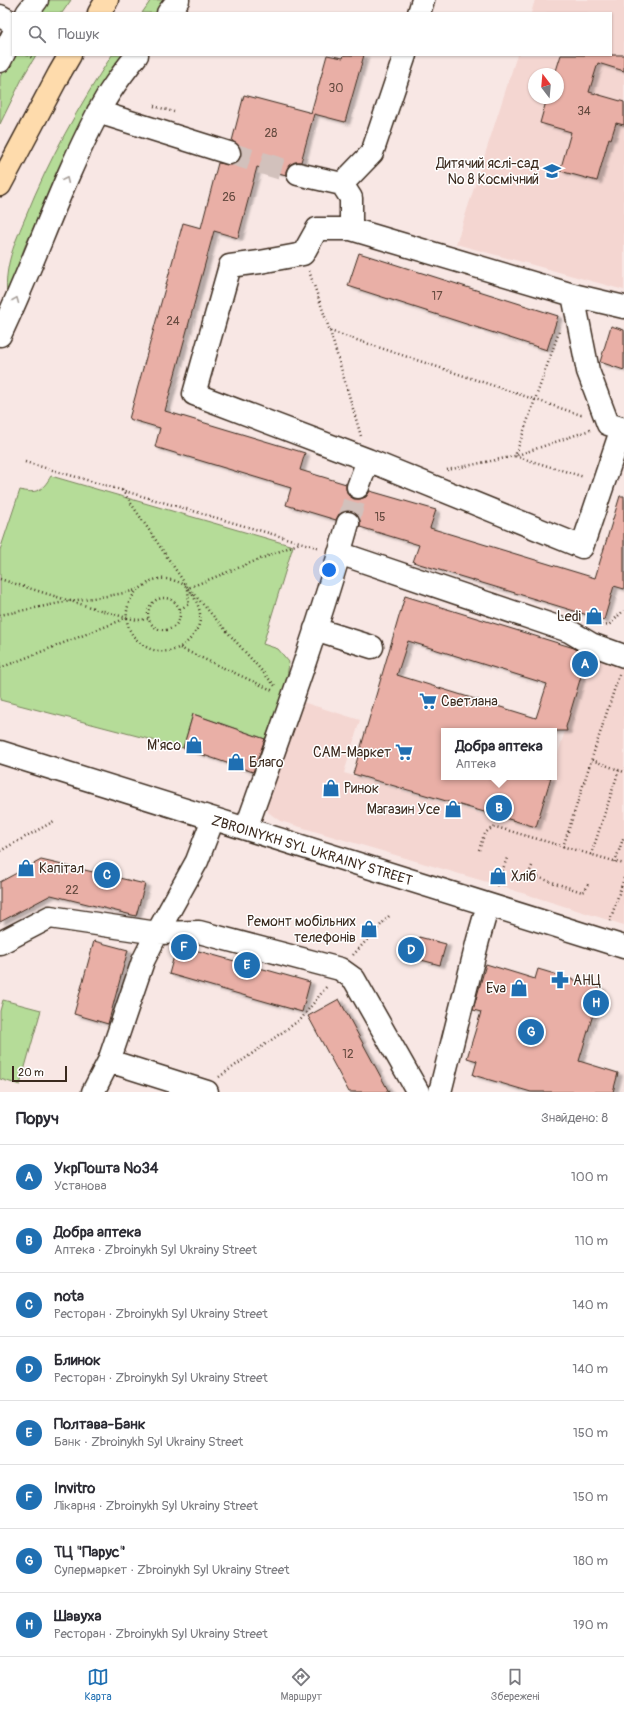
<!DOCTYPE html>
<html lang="uk">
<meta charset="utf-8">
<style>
body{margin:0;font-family:Pangolin,sans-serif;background:#f2f2f3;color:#2b2b33}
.compass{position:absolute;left:528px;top:68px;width:36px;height:36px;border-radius:50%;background:#fff;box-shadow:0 1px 3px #0004;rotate:344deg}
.scale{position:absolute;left:12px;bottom:10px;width:55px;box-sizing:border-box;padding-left:4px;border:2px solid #3b2a1e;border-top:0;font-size:11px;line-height:14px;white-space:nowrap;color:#3b2a1e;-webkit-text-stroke:3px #fff;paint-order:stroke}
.you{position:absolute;left:329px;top:570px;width:14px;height:14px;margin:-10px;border:3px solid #fff;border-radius:50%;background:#1a73e8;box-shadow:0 0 0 6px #1a73e833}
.badge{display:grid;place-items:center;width:26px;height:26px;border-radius:50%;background:#1f6fb2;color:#fff;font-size:13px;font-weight:700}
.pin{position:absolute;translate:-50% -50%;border:2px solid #fff;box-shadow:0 1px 4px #0006}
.popup{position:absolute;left:441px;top:728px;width:116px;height:52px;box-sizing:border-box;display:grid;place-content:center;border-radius:0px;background:#fff;filter:drop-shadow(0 1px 3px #0005);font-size:13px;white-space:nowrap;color:#7c7c81}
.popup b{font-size:15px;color:#2b2b33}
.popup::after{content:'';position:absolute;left:50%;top:100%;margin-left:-8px;border:8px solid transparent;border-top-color:#fff}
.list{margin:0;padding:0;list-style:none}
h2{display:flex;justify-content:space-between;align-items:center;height:52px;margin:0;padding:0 16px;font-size:17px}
h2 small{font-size:13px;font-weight:400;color:#7c7c81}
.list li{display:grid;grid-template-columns:26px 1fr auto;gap:12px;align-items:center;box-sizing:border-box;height:64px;padding:0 16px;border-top:1px solid #e1e1e2}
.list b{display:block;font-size:15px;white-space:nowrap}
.list p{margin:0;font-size:13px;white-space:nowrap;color:#7c7c81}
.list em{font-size:13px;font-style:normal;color:#7c7c81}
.icon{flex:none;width:22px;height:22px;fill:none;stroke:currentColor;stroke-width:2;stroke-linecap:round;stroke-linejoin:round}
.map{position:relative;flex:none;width:624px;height:1092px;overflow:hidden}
.search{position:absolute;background:#fff;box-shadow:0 1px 3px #0004;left:12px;right:12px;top:12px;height:44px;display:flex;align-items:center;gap:10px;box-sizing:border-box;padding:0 14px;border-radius:0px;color:#7c7c81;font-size:15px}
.sheet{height:564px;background:#fff}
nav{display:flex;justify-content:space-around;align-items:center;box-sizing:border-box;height:56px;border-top:1px solid #e1e1e2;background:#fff;font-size:11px;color:#7c7c81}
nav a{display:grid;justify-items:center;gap:2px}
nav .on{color:#1f6fb2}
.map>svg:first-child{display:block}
.built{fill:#f4d6d1;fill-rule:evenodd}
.green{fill:#b5dc98;stroke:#78835b}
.building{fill:#e9afa6;stroke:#3b2a1e;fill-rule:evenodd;filter:url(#shadow)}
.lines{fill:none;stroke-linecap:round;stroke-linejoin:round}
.minor-tunnel{stroke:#d2c1bc;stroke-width:22;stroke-dasharray:22 11;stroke-linecap:butt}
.minor-casing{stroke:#3b2a1e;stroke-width:25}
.major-casing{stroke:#3b2a1e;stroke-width:25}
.path{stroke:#3b2a1e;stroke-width:2.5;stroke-dasharray:1 3;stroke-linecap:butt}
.minor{stroke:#fff;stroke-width:22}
.major{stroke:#fedbac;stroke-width:22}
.oneway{stroke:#a79f9a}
.labels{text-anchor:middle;stroke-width:3;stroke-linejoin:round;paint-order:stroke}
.number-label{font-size:12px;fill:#664b40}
.poi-label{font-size:14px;fill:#3b2a1e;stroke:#fff;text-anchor:end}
.street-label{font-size:14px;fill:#3b2a1e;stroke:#fff}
</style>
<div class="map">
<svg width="624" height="1092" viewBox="0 0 624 1092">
<defs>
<filter id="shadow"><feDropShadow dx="4.5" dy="2.5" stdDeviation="1" flood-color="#0004"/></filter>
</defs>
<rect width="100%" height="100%" fill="#f8e7e4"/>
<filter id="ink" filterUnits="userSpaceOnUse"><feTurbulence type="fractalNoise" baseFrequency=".025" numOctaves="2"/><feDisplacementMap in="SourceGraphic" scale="8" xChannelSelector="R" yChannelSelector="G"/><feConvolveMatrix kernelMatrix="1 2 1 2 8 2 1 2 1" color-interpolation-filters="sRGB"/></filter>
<g filter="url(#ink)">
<!-- built -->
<path class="built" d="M535,0H624V290L456,244L517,55H611V13H531ZM534,74H558V98H534Z
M591,644L624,646V925L497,885L280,821L268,812L266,798L296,700L360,720L344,773L483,814L484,812L551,777H554V767Z"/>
<!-- green -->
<path class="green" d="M44,0H71L62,13H36Z
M151,0H168L158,13H142Z
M13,55H36L23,77L0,124V77L6,64Z
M112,55H128L48,195L25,246L7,295C4,266 15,242 26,216C49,159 79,106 112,55Z
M51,476L293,546L263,644L278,649L289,662C287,689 275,714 265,739L193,714L183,748L0,700V550L20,490C37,494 42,491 51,476Z
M3,1000L41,1010L20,1085L0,1079V1011Z"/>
<!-- building -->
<path class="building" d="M327,55L343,58L344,55H364L345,122L314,114L301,162H295L289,165L286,171V175L257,167L238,238L214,231L165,411L305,453L300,470L346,484V489L348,495L354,499H360L366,497L370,491L436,510L430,528L595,578L620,496H624V589L614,586L604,620L413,562L419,545L360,527V520L357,515L352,511H345L339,514L336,520L286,505L291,488L155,447L160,428L129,419L183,223L201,228L218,163L232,165L238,162L241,157V151L238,145L232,141L244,95L312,113H311Z
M561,55H624V71L598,63L589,92L624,102V125L616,123L611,139L609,138L597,181L560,171L571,132L540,123L547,98H558V74H555Z
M359,253L558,316L547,350L348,286Z
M611,326L624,330V370L600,362Z
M405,596L574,648L587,656L566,727L567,731H444V777H551L536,827L353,774ZM408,641L547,684L536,718L397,675Z
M193,714L265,739L253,772L183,748Z
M41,860L145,884L136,916L51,895L0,922V882Z
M419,937L446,944L440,965L414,958Z
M94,941L128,950L108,1024L74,1014Z
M177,945L310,982L302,1012L169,974Z
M486,964L535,979L538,969L601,988L579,1061L618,1073L613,1092H531L473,1075L477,1061L467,1058L481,1012L473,1010Z
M339,999L389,1092H349L308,1016Z"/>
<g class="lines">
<!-- minor-tunnel -->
<path class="minor-tunnel" d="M229,153L298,174
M348,523L358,487"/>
<!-- minor casing -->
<g class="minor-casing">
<path id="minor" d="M27,13L37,0
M168,13L178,0
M419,13L423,0
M0,16L13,23
M0,61L13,35
M98,112L229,153
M298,174L342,184L351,198V229H317L303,254L260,262L230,266L194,394L368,460L582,547L622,428
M342,184L372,153L405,55
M351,229L573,295L624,307
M573,295L588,371L608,424L624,429
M0,335C35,262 60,185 98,113C108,92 123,73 137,55
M358,487L368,460
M339,553L569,631L591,644L624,656
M315,629L372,647
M0,752L624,947
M246,829C282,728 319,627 348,523
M0,943L50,917L157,933L199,932L340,969L354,979L418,1092
M109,1061L207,1092
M93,1092L109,1061L143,961L157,933L197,861L213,819
M440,1092L478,940L488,905"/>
</g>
<!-- major casing -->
<g class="major-casing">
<path id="major" d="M99,13L107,0
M0,185L59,74L70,55"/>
</g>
<!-- path -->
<path class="path" d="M27,55L34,59
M154,106L174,112
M309,271L330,331L361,436
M330,331L584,416
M559,332L515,456L584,477
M25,462L320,548
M447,470L515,456L590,430
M122,490L188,588L300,543
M0,579L70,601L0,615
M192,592L276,687
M148 614a16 16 0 1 1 32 0a16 16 0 1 1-32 0Z
M180,609L189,604L188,589
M127,618L138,620L148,619
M602,626L609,625L624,610
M180,648L274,691
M0,668L127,618L70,601C91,598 114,596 136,590C141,589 146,584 151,581C161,576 180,580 188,588C191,591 194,597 196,601C200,609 202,618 198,627C175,675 114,644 129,603C131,598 134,594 137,590
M592,760L624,772
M563,847L619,675
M479,850C483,839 483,830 496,827L624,864
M0,851L56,820
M591,855L619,770
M615,862L624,836
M532,866L530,871L534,876L582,892L585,891L588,884
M497,886L507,858
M610,921L624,878
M353,955L390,915
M219,1077L301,1019L327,986"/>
<!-- minor -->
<use href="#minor" class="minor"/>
<!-- major -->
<use href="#major" class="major"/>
</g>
<!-- one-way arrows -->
<defs><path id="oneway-chevron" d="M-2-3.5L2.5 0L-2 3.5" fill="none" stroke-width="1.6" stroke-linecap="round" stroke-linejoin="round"/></defs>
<g class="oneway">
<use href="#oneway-chevron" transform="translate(66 180) rotate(-65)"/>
<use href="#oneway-chevron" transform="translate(16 300) rotate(-68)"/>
</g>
</g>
<!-- icons -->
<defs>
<g id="school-bare" transform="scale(1.38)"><path d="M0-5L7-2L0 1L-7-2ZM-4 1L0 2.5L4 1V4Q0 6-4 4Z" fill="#1f6fb2" stroke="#fff" stroke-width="2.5" paint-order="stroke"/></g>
<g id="shop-bare" transform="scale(1.38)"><path d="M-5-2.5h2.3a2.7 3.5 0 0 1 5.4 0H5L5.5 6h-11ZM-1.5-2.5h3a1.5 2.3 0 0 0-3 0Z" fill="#1f6fb2" stroke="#fff" stroke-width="2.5" paint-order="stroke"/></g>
<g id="supermarket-bare" transform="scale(1.38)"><path d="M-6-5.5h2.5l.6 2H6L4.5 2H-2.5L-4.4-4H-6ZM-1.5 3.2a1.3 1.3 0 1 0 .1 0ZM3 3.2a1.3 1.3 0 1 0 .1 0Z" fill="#1f6fb2" stroke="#fff" stroke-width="2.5" paint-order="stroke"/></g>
<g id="pharmacy-bare" transform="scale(1.38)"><path d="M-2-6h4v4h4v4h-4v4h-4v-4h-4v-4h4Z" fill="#1f6fb2" stroke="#fff" stroke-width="2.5" paint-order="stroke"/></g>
</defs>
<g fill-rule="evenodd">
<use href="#school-bare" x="552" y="171"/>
<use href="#shop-bare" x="594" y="616"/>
<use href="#supermarket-bare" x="428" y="701"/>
<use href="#shop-bare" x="194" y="745"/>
<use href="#supermarket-bare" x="404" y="752"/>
<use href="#shop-bare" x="236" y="762"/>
<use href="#shop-bare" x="331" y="788"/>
<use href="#shop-bare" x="453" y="809"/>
<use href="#shop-bare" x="26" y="868"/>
<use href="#shop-bare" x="498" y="876"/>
<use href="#shop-bare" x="369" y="929"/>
<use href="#pharmacy-bare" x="560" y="980"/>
<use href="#shop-bare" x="519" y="988"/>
</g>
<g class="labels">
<!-- number labels -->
<g class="number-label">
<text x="336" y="92">30</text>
<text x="584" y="115">34</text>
<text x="271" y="137">28</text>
<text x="229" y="201">26</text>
<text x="437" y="300">17</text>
<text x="173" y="325">24</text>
<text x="380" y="521">15</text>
<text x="72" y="894">22</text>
<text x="348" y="1058">12</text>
</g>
<!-- poi labels -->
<g class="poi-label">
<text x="539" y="168">Дитячий яслі-сад<tspan x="539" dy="16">№ 8 Космічний</tspan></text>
<text x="581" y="621">Ledi</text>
<text x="441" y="706" text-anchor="start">Светлана</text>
<text x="181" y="750">М'ясо</text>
<text x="391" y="757">САМ-Маркет</text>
<text x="249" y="767" text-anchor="start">Благо</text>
<text x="344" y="793" text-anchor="start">Ринок</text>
<text x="440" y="814">Магазин Усе</text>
<text x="39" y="873" text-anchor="start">Капітал</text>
<text x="511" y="881" text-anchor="start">Хліб</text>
<text x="356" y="926">Ремонт мобільних<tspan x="356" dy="16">телефонів</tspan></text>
<text x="573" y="985" text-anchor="start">АНЦ</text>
<text x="506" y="993">Eva</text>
</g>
<!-- street labels -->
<g class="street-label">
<text transform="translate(312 850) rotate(17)" y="5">ZBROINYKH SYL UKRAINY STREET</text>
</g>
</g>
</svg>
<svg class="compass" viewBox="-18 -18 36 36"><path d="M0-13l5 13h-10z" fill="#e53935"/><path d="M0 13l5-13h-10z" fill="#7c7c81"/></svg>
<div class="scale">20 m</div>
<div class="you"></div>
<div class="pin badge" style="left:585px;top:664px">A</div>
<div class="pin badge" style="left:499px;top:808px">B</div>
<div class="popup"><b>Добра аптека</b>Аптека</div>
<div class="pin badge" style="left:107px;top:875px">C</div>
<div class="pin badge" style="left:411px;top:950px">D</div>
<div class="pin badge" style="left:247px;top:965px">E</div>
<div class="pin badge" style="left:184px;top:947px">F</div>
<div class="pin badge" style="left:531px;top:1032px">G</div>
<div class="pin badge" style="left:596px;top:1003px">H</div>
<div class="search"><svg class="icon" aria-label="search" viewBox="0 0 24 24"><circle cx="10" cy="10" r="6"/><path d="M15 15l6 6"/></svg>Пошук</div>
</div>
<section class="sheet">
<h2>Поруч<small>Знайдено: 8</small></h2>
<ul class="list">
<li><span class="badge">A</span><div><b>УкрПошта №34</b><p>Установа</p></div><em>100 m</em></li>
<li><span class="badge">B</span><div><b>Добра аптека</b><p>Аптека · Zbroinykh Syl Ukrainy Street</p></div><em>110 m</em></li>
<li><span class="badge">C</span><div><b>nota</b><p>Ресторан · Zbroinykh Syl Ukrainy Street</p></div><em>140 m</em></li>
<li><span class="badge">D</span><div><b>Блинок</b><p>Ресторан · Zbroinykh Syl Ukrainy Street</p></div><em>140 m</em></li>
<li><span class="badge">E</span><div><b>Полтава-Банк</b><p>Банк · Zbroinykh Syl Ukrainy Street</p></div><em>150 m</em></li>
<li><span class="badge">F</span><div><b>Invitro</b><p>Лікарня · Zbroinykh Syl Ukrainy Street</p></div><em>150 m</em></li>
<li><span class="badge">G</span><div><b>ТЦ &quot;Парус&quot;</b><p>Супермаркет · Zbroinykh Syl Ukrainy Street</p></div><em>180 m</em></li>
<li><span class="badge">H</span><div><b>Шавуха</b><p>Ресторан · Zbroinykh Syl Ukrainy Street</p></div><em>190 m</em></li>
</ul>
</section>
<nav>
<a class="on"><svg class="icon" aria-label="map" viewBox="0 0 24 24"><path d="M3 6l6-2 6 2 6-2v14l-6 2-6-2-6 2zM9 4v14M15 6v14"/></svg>Карта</a>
<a><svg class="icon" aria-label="directions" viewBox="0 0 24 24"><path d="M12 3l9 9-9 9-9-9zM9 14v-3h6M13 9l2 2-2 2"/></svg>Маршрут</a>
<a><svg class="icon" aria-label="saved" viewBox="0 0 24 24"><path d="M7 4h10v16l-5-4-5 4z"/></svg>Збережені</a>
</nav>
